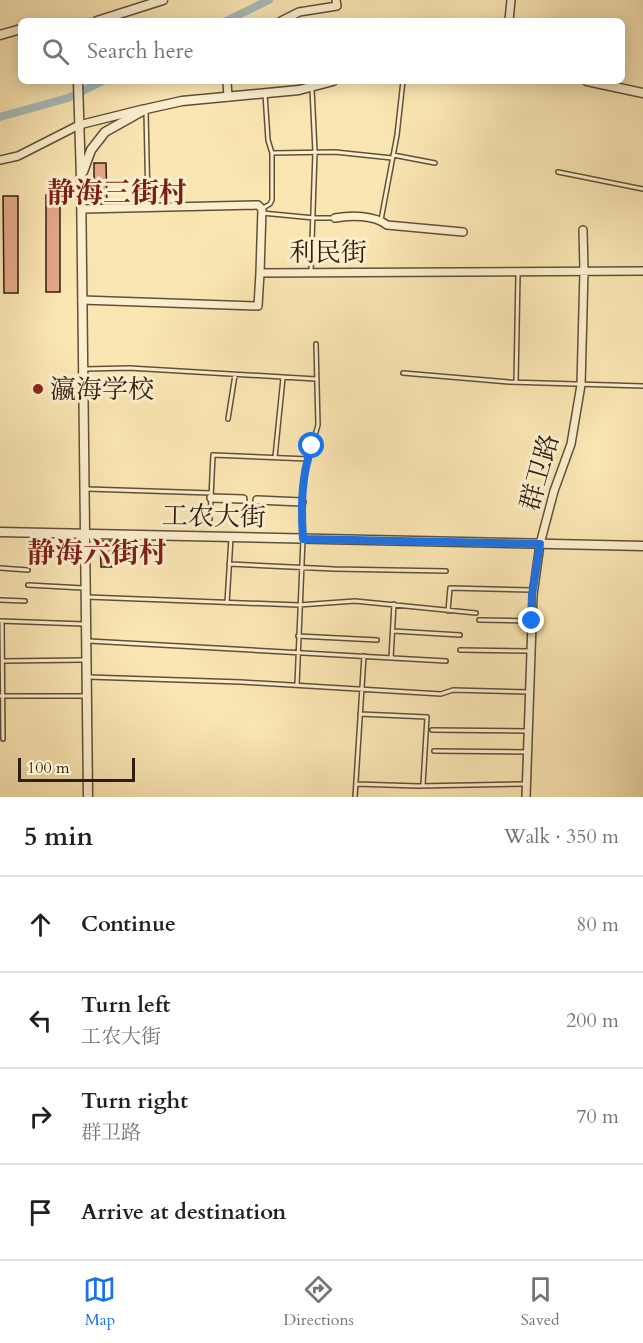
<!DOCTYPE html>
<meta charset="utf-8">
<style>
body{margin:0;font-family:Cardo,"Noto Serif SC",serif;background:#f2f2f2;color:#202124}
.scale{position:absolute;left:18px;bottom:15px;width:117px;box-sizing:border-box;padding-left:6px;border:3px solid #2e1e0f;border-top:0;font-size:16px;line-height:21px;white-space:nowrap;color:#2e1e0f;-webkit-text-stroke:4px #fcefce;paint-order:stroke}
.stop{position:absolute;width:18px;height:18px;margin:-14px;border:4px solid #1a73e8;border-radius:50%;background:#fff}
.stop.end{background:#1a73e8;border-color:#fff;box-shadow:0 2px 6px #0008}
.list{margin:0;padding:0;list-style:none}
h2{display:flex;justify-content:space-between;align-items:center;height:78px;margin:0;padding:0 24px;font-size:26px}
h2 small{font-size:20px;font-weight:400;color:#757577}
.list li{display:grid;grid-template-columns:39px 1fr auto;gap:18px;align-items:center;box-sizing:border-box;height:96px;padding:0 24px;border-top:2px solid #e0e0e0}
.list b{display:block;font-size:22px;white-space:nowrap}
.list p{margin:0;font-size:20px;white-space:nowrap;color:#757577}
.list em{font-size:20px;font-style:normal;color:#757577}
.icon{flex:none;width:33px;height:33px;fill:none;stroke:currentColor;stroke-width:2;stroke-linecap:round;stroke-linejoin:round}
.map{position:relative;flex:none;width:643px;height:797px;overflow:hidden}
.search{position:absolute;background:#fff;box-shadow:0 3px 15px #0003;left:18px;right:18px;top:18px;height:66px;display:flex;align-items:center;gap:15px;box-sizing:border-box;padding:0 21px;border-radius:9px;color:#757577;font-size:22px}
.sheet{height:462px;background:#fff}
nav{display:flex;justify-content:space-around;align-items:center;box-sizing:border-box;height:84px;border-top:2px solid #e0e0e0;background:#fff;font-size:16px;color:#757577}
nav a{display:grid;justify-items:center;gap:3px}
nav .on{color:#1a73e8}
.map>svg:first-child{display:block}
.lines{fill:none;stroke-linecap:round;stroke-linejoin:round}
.canal{stroke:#a5bcb9;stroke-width:8}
.building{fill:#e4a889;stroke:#2e1e0f;stroke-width:1.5}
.service-casing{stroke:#615038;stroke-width:6}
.minor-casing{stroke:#615038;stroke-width:10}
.tertiary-casing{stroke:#615038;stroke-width:11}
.service{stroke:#fcefce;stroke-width:3}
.minor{stroke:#fcefce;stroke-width:7}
.tertiary{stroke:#fcefce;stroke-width:8}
.route{stroke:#1a73e8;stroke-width:8}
.poi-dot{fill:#8f2418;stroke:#fcefce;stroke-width:2}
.labels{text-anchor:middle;stroke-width:6;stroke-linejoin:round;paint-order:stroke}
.street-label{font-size:26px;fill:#2e1e0f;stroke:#fcefce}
.poi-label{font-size:26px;fill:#2e1e0f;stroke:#fcefce;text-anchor:start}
.quarter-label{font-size:28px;font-weight:bold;fill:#7a1f14;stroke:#fcefce}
</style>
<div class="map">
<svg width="643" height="797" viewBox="0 0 643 797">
<rect width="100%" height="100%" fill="#fae6b3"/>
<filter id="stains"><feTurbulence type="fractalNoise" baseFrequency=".00333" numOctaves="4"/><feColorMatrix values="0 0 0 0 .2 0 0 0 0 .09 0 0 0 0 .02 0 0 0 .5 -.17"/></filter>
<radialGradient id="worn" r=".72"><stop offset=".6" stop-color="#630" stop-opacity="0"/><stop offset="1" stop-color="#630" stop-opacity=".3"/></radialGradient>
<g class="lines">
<!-- canal -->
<path class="canal" d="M226,21L269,0
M0,117L68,98L103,81"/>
</g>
<!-- building -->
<path class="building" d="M94,163H106L107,203H94Z
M46,195H60V292H46Z
M3,196H18V293H4Z
M100,541H111L112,567H101Z"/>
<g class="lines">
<!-- service casing -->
<g class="service-casing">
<path id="service" d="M146,111L148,206
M272,153L335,152L392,158
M393,155L435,163
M558,172L643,189
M263,208L270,204L272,200V153L268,140L265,94
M262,213L314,218H333
M381,220L397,135L403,81
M311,271L315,152L312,89
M85,369L129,368L316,379
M403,373L509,382L643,386
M516,382L518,274
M228,419L235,375
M275,457L283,378
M87,489L211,493
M210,519L213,455L308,459
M30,554L82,556
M229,564L334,569L446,571
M0,568L28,570
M28,585L83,588
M87,597L299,605L355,601L476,613
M0,600L25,601
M227,603L231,538
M448,611L450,588L531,590
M479,620L532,621
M0,621L84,624
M2,622L3,739
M393,631L460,635
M298,636L377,640
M89,641L446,661
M460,650L530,651
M391,658L394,604
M3,661L84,660
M88,677L241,682L441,694L453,690L529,692
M297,685L303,539L302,490L308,459L318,425L316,344
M0,696H85
M360,714L427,717L423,785
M432,730L528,731
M434,751L527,752
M356,784L418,786L525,784
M355,797L364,656"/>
</g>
<!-- minor casing -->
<g class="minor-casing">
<path id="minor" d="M281,21L299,12L337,6L336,0
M509,21L511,0
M227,81L228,97
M0,160L18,156L79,125L143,109
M82,209L258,205L262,209L260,273L643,271
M335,218C351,215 374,215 387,225L463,232
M82,300L258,306L260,273
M211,498L243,499
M257,500L302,502
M526,797L533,595L540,544L554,491L571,444L581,385L584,271L583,230"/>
</g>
<!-- tertiary casing -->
<g class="tertiary-casing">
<path id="tertiary" d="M97,21L163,0
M0,35L21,29
M78,81L81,179L88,797
M587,81L643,93
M83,172L91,150L105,132L146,109L182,101L299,90L333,81
M0,532L643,546"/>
</g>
<!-- service -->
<use href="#service" class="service"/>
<!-- minor -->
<use href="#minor" class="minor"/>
<!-- tertiary -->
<use href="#tertiary" class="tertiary"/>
</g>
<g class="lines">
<!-- route -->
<path class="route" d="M312,446C301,476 301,507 303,539L540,544L532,595V621"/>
</g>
<!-- markers -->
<circle class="poi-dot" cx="38" cy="389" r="6"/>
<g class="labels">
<!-- street labels -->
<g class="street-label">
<text x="328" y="261">利民街</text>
<text transform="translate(539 472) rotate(-74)" y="9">群卫路</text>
<text transform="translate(214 516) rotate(1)" y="9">工农大街</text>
</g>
<!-- poi labels -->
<g class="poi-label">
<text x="50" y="398">瀛海学校</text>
</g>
<!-- quarter labels -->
<g class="quarter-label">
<text x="117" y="202">静海三街村</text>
<text x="97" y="562">静海六街村</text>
</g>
</g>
<rect width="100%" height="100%" filter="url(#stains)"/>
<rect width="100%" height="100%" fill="url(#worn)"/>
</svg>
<div class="scale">100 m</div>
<div class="stop" style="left:312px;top:446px"></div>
<div class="stop end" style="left:532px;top:621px"></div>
<div class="search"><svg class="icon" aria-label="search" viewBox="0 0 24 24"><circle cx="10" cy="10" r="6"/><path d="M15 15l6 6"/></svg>Search here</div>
</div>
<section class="sheet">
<h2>5 min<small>Walk · 350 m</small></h2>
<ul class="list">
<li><svg class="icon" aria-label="ahead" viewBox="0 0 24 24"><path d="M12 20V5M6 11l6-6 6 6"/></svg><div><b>Continue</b></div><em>80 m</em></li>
<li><svg class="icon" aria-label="left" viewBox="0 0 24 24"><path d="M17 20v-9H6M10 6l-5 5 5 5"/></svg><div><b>Turn left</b><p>工农大街</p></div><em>200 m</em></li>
<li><svg class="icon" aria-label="right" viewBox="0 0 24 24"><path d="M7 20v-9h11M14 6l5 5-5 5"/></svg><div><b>Turn right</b><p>群卫路</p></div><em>70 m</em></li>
<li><svg class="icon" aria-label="arrive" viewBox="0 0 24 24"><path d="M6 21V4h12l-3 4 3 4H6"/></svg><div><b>Arrive at destination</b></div></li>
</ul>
</section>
<nav>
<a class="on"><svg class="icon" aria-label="map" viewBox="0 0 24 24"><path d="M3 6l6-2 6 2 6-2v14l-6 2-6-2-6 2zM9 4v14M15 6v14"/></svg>Map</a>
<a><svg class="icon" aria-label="directions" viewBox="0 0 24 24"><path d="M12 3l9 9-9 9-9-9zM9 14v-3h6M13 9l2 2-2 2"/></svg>Directions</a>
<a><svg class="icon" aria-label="saved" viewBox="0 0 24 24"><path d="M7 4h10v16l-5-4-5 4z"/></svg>Saved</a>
</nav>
